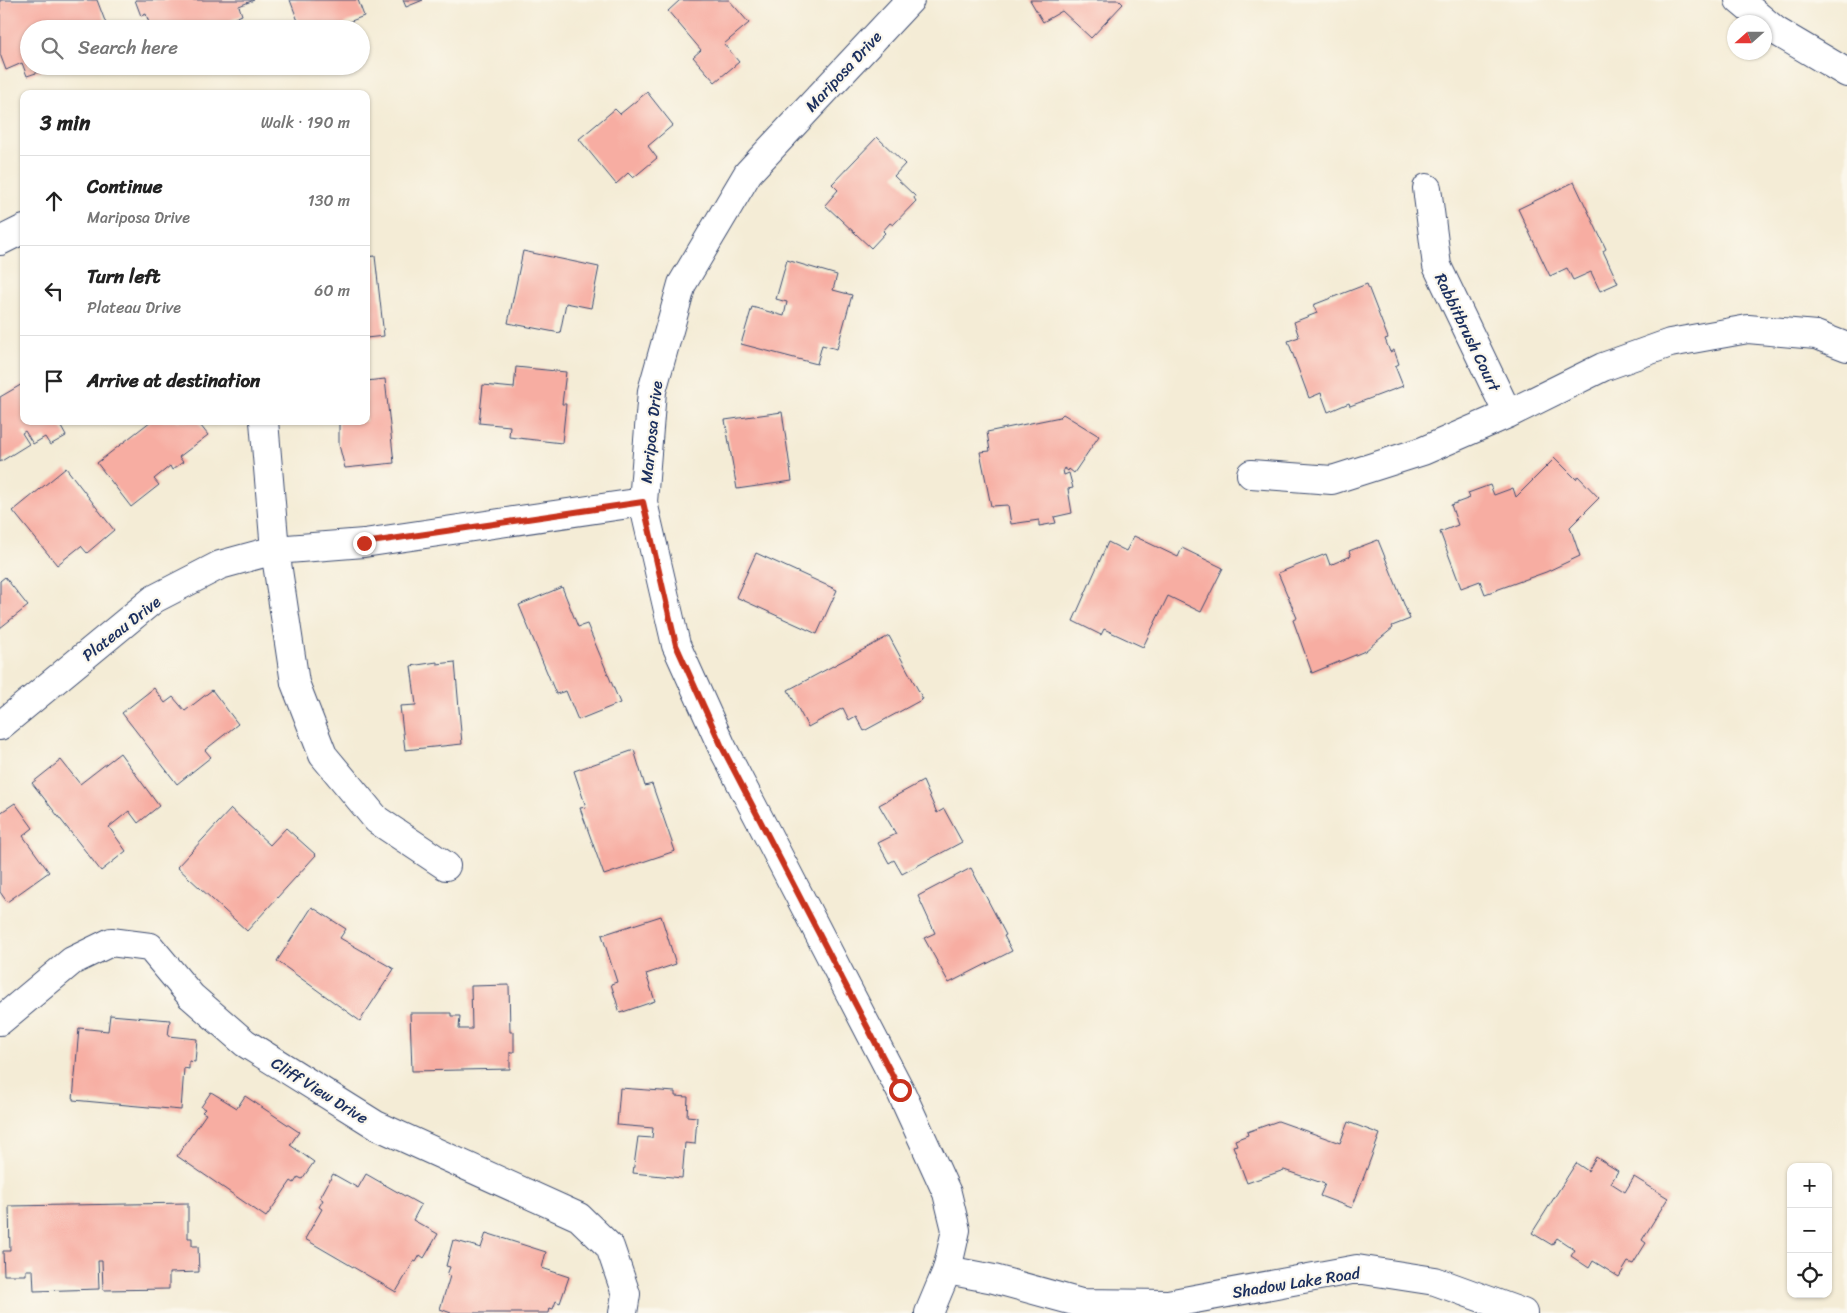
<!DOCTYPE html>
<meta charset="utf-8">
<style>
body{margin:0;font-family:Sriracha,sans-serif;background:#f2f2f2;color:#222}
.controls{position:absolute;right:15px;bottom:15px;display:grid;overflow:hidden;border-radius:10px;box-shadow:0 1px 4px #0004}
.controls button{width:45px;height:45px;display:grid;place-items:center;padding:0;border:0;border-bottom:1px solid #e0e0e0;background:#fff;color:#222;font:25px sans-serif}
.compass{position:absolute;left:1727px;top:15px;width:45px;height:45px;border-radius:50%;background:#fff;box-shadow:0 1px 4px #0004;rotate:249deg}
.stop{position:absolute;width:15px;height:15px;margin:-11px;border:4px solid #c8321e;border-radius:50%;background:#fff}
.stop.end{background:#c8321e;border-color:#fff;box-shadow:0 1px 5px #0008}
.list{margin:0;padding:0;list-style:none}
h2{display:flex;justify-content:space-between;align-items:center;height:65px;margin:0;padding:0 20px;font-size:21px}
h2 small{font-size:16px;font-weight:400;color:#767676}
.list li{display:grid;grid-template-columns:32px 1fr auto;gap:15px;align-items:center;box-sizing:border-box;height:90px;padding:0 20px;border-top:1px solid #e0e0e0}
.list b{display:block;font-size:19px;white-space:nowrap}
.list p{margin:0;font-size:16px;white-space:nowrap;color:#767676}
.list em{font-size:16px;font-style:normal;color:#767676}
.icon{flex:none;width:28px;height:28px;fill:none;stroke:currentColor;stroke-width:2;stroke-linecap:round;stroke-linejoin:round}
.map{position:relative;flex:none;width:1847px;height:1313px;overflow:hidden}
.search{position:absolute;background:#fff;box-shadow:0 1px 4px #0004;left:20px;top:20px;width:350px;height:55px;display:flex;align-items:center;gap:12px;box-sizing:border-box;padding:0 18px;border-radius:28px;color:#767676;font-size:19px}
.panel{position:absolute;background:#fff;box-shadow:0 1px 4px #0004;left:20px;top:90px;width:350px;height:335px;border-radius:10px}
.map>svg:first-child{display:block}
.building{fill:#f7ada2}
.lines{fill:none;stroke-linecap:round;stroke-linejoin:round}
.minor-casing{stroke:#3c4b70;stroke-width:30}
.tertiary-casing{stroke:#3c4b70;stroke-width:30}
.minor{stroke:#fff;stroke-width:28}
.tertiary{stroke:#fff;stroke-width:28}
.route{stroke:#c8321e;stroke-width:6}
.labels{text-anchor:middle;stroke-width:4.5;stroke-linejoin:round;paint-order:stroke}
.street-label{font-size:16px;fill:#1b2f5e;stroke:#fbf7ec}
</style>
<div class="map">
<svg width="1847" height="1313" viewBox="0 0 1847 1313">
<rect width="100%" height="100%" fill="#fbf7ec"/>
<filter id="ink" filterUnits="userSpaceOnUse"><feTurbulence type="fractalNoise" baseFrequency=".02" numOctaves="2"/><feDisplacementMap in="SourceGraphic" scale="10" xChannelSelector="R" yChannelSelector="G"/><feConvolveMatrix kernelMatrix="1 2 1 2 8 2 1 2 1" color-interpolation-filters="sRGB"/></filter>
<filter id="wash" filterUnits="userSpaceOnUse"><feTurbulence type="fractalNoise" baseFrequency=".0096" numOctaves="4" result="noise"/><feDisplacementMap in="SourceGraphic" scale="20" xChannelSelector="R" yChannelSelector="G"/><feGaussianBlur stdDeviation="1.12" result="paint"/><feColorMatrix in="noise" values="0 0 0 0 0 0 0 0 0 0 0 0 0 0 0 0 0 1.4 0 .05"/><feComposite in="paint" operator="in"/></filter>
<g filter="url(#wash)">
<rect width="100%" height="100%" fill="#f4ecd6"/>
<g id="blocks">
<!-- building -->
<path class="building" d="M0,0H97L108,29H29V66H47L48,69L27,76L22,63L6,70L0,54Z
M135,0H254L239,6L242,15L211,29H151L146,14L141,16Z
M290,0H358L364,16L331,29H301Z
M403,0H423L406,7Z
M680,0H729L749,23L724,44L739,62L715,82L693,57L701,50L668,11Z
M1030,0H1119L1123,4L1091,38L1062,11L1043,22Z
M647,92L673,125L648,146L657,158L633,178L628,173L616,184L579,139L615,109L620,114Z
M877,137L905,164L894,176L915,196L914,198L916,201L893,225L890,223L883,231L885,233L871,248L825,205L838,190L832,184Z
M1574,182L1606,249L1603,251L1618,283L1600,291L1591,272L1573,280L1567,268L1550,276L1518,209Z
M523,251L599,267L591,308L566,303L560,333L508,323Z
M375,256L384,336L366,338V257Z
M787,260L837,275L833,290L852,295L837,349L822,345L817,364L741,344L752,307L784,316L787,302L776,299Z
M1367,284L1388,338L1385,339L1390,352L1394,350L1399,364L1395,366L1403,386L1350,406L1349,403L1328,412L1321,393L1309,398L1288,341L1299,337L1294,322L1317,313L1313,305Z
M516,367L566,372L562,404H566L562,443L509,437L510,426L479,423L483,385L514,388Z
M385,379L394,463L345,468L339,445V421H366V381Z
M24,383V421H70L61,427L66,436L50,445L45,437L33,444L25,431L22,433L29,444L0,462V397Z
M782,412L792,481L737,489L725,420Z
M1063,414L1099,436L1074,473L1069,469L1068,471L1064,468L1063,470L1064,475L1069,473L1073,488L1068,489L1072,513L1054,517L1056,523L1039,526V520L1011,524L1008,505L991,506L980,452L990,451L987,432L1060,417Z
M151,421H197L208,435L179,457L183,462L172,470L170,466L154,479L159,485L131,507L97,463Z
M1555,458L1576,479L1578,476L1599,498L1570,527L1580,556L1546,572L1485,594L1480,581L1461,588L1440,532L1458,525L1451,505L1470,498L1468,493L1490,485L1494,495L1513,488L1516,497Z
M66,468L114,530L87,553L81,546L57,565L13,511Z
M1134,536L1178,557L1182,548L1223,568L1201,612L1168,596L1143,647L1104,629L1101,635L1073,621L1108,542L1126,551Z
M1378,540L1410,619L1392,626L1393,628L1365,651L1312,673L1293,620L1297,618L1278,573L1326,554L1330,565L1351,556L1349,551Z
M756,553L837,590L817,634L736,597Z
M5,577L28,606L0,628V581Z
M562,587L578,627L587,624L620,703L578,720L566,691L556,694L519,605Z
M889,636L923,699L864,731L856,716L849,720L843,708L808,727L788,690Z
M437,662V664L455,662L462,744L405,750L400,706L416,705L411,666Z
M154,688L165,703L173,697L185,711L212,690L238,724L205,750L211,757L177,784L122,713Z
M634,750L645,786L652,784L675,851L604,875L580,808L586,807L574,771Z
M120,753L159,806L138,823L129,811L109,827L126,851L101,871L32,783L61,760L80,784Z
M923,781L937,813L944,809L962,842L902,874L894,860L889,863L878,843L896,834L879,805Z
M15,803L33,828L23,836L49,872L7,902L0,892V813Z
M231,809L270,845L286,828L316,855L247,931L177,867Z
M971,868L1006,935L1004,936L1012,951L949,983L924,938L935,933L918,896Z
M312,907L346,929L340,938L394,969L360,1021L277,961Z
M661,916L676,964L646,974L655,1001L620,1013L611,984L617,982L602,935Z
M509,985L510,1032H514V1052H510V1069L412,1071L410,1013H451V1016H460L459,1029H472L471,986Z
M110,1015L170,1020L168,1036L197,1039L195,1062L189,1061V1069L184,1068L181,1110L73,1100L79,1028L108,1031Z
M620,1088L675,1092V1096L688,1097L687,1116L697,1117L695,1144L685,1143L682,1178L633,1173L638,1137L652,1138L653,1128L617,1125Z
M211,1092L237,1108L245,1096L299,1132L290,1145L314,1162L302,1179L298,1177L294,1183L291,1181L266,1217L177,1156L206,1114L202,1112L205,1109L201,1107Z
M1278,1121L1340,1143L1348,1122L1380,1134L1352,1208L1320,1196L1325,1184L1284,1170L1247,1183L1233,1146L1237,1145L1235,1140L1248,1135L1247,1132Z
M1596,1157L1618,1171L1611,1183L1625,1192L1634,1177L1668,1198L1642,1240L1646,1243L1633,1264L1628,1262L1619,1277L1593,1261L1589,1268L1571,1256L1575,1250L1557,1238L1552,1245L1532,1233L1576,1163L1588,1171Z
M333,1174L358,1188L366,1174L394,1190L421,1205L413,1220L438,1234L424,1258L420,1255L416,1262L414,1261L396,1292L305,1239L322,1209L319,1207L323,1200L320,1198Z
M188,1203V1238H192V1246H198L199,1272L169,1273V1289L103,1290L102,1261H98L99,1289L34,1291L33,1270H26V1275H4L3,1251H10L9,1206Z
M486,1233L546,1252L542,1268L569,1277L560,1303L556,1301L553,1309L550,1308L549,1313H451L440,1309L450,1276L447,1275L450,1267L446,1266L453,1240L481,1248Z"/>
</g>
</g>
<g filter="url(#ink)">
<use href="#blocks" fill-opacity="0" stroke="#3c4b70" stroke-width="1"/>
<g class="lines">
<!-- minor casing -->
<g class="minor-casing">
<path id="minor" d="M1427,188L1437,266L1508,414
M0,241L24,229
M264,421L275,550L295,683L323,755L377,820L446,866
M1251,474L1332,480L1423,451L1508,414L1603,367L1670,343L1748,329L1816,335L1847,347
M0,726L154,599L220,565L275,550L364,543L643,502
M0,1021L72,961L111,942L150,947L191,996L245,1043L376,1125L579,1217L610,1247L626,1294L623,1313
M947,1270L994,1279L1081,1303L1168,1304L1357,1269L1435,1281L1523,1313"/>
</g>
<!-- tertiary casing -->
<g class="tertiary-casing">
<path id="tertiary" d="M910,0L748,173L682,284L652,391L643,502L676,645L722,747L900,1090L947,1193L956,1230L947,1270L929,1313
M1739,0L1776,31L1847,73"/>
</g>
<!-- minor -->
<use href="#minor" class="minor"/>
<!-- tertiary -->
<use href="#tertiary" class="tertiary"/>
</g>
</g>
<g class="lines" filter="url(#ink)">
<!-- route -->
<path class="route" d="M364,543L643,502L676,645L722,747L900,1090"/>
</g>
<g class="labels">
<!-- street labels -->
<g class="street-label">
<text transform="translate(843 71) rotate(-47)" y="6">Mariposa Drive</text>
<text transform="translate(1468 332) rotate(64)" y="6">Rabbitbrush Court</text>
<text transform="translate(651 432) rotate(-84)" y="6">Mariposa Drive</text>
<text transform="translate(121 628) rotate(-38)" y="6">Plateau Drive</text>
<text transform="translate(320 1090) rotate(32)" y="6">Cliff View Drive</text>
<text transform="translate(1296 1282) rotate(-9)" y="6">Shadow Lake Road</text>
</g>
</g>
</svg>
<div class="controls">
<button>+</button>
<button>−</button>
<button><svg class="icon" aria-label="locate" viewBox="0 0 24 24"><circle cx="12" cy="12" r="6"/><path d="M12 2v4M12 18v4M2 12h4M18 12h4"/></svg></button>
</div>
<svg class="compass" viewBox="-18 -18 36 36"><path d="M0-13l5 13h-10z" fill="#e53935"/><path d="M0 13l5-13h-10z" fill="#767676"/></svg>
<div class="stop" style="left:900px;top:1090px"></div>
<div class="stop end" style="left:364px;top:543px"></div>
<div class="search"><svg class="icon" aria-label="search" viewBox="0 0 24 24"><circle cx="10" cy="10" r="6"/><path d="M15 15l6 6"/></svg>Search here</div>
<section class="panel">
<h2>3 min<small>Walk · 190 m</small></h2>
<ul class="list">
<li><svg class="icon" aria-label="ahead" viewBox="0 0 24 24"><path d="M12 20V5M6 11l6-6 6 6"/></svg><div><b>Continue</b><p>Mariposa Drive</p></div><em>130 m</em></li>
<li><svg class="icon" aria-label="left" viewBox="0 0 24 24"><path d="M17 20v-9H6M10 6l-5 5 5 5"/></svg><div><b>Turn left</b><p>Plateau Drive</p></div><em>60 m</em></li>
<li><svg class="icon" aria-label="arrive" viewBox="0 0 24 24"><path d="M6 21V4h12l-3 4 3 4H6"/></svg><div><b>Arrive at destination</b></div></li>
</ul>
</section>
</div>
